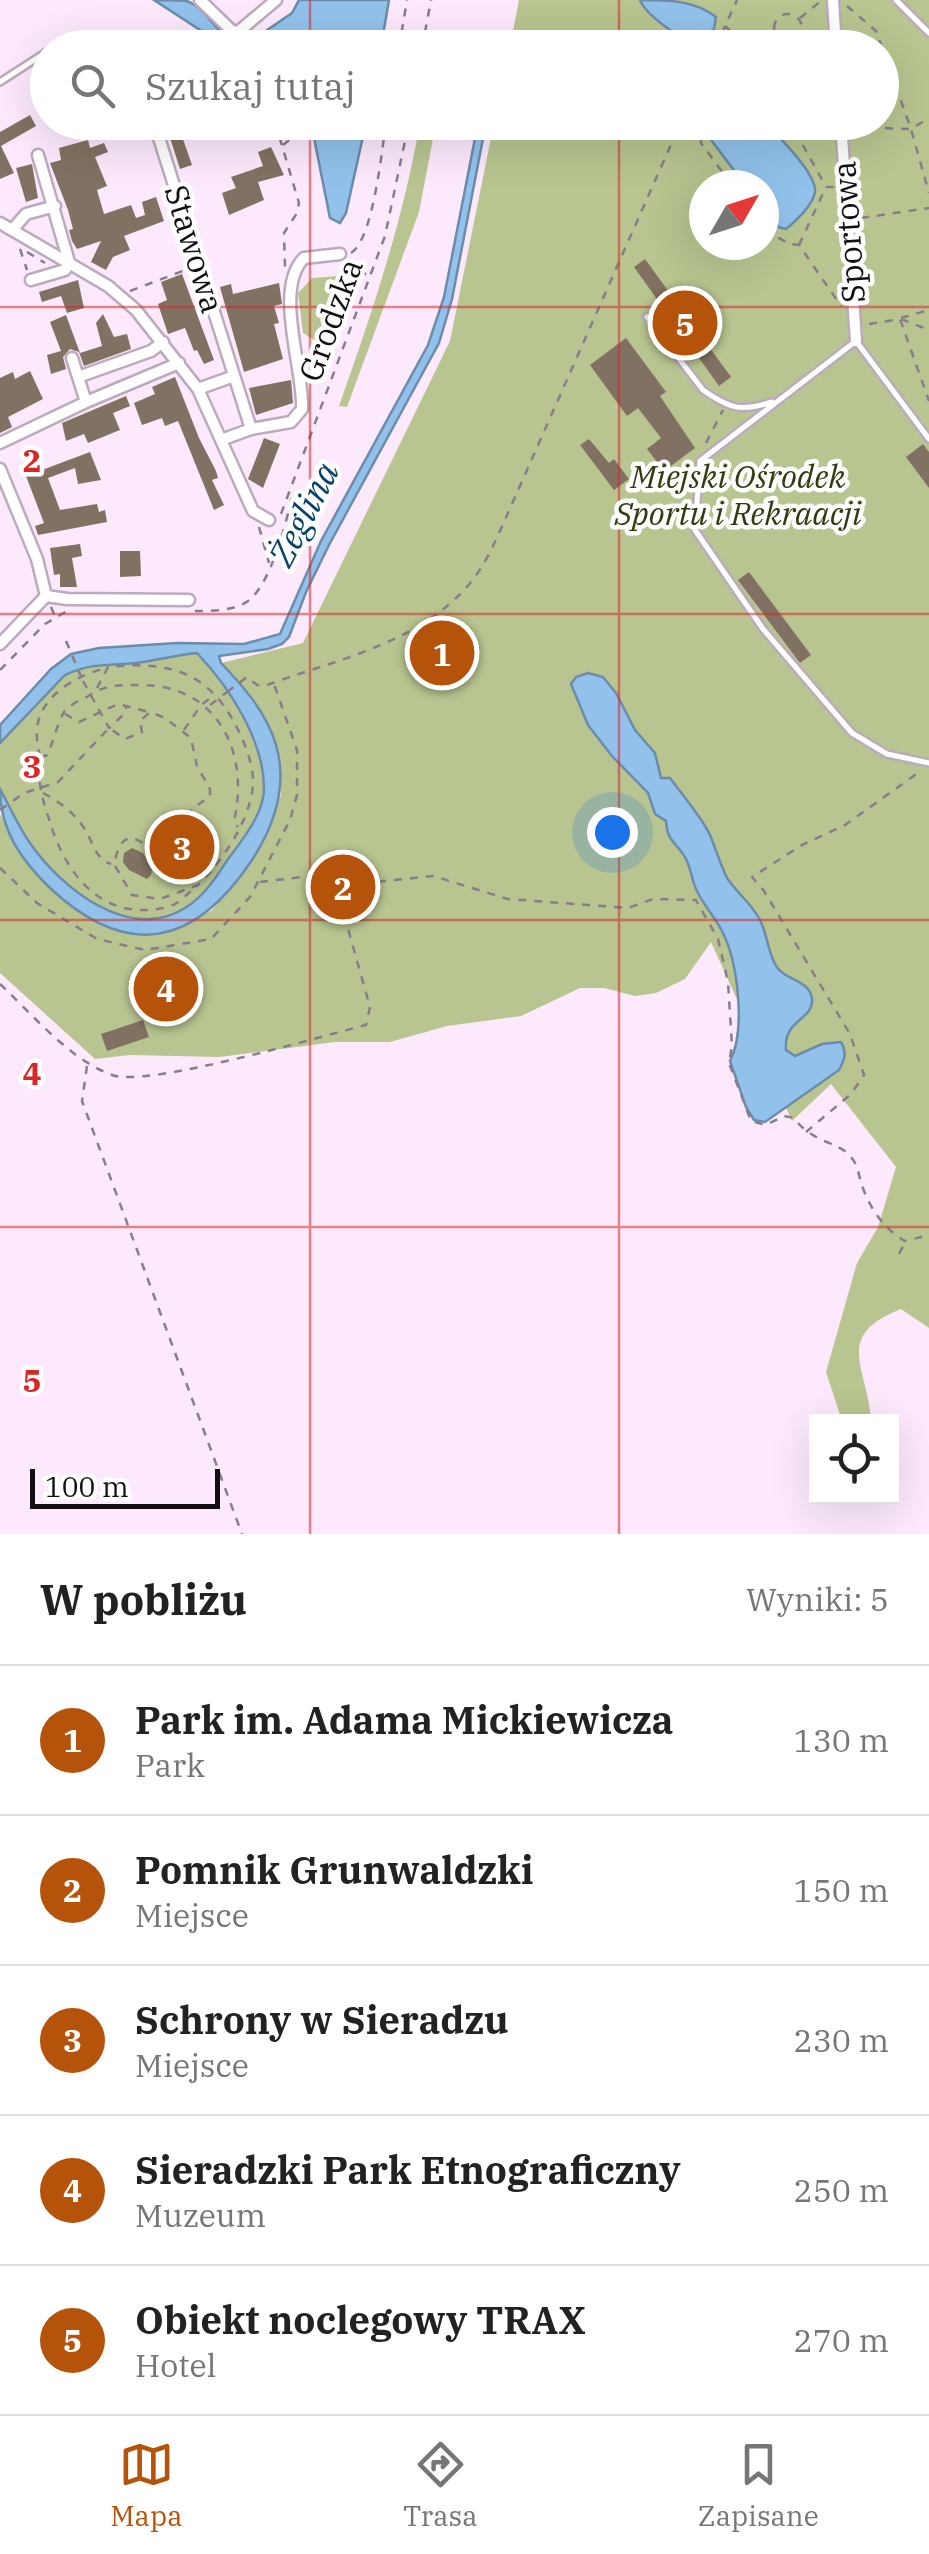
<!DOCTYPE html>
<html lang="pl">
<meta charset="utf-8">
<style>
body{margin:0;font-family:"IBM Plex Serif",serif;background:#f6f6f6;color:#222}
.controls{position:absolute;right:30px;bottom:30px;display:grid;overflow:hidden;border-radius:0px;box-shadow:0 10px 40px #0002}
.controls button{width:90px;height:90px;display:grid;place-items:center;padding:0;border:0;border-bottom:2px solid #e0e0e0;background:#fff;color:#222;font:50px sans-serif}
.compass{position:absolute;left:689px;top:170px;width:90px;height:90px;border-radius:50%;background:#fff;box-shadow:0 10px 40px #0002;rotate:51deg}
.scale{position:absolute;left:30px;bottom:25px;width:190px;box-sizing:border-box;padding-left:10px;border:5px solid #130e14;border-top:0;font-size:28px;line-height:35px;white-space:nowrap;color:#130e14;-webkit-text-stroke:8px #fefefe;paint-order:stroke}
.you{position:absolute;left:612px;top:832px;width:35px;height:35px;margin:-25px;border:8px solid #fff;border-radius:50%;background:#1a73e8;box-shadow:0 0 0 15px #1a73e833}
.badge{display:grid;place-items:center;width:65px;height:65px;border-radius:50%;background:#b45309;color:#fff;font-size:32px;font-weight:700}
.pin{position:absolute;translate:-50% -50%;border:5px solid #fff;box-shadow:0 2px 10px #0006}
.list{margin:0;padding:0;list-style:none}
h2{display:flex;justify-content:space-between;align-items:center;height:130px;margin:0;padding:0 40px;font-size:42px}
h2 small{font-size:32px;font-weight:400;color:#767676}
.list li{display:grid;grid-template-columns:65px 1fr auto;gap:30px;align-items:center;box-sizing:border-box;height:150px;padding:0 40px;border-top:2px solid #e0e0e0}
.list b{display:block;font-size:38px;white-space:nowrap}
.list p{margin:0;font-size:32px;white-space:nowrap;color:#767676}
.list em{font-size:32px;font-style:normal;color:#767676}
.icon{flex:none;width:55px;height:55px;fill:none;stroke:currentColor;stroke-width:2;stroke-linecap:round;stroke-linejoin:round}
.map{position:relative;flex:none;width:929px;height:1534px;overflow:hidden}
.search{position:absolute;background:#fff;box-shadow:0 10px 40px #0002;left:30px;right:30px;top:30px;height:110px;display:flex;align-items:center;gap:25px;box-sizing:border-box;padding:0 35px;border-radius:55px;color:#767676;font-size:38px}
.sheet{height:880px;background:#fff}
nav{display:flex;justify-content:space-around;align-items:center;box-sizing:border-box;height:140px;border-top:2px solid #e0e0e0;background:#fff;font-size:28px;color:#767676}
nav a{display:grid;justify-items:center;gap:5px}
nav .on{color:#b45309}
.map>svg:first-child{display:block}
.green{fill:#b8c590;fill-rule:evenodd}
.water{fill:#92c2eb;stroke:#6c8caa;stroke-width:2.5}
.building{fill:#817162}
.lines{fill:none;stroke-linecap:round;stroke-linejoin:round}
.lane-casing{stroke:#bbabbc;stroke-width:10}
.street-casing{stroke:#bbabbc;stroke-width:15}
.path{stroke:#887d89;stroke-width:2.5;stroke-dasharray:8 8;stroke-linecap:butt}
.lane{stroke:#fff;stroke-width:5}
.street{stroke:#fff;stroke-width:10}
.path-bridge{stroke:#887d89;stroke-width:2.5;stroke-dasharray:8 8;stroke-linecap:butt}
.grid{fill:none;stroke:#d62828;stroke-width:2.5;stroke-opacity:0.55}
.labels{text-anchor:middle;stroke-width:9;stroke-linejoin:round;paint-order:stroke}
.street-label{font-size:32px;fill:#130e14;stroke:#fefefe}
.park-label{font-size:32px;font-style:italic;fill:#323a0e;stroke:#fefefe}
.water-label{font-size:35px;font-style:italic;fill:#074369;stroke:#fefefe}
.grid-label{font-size:32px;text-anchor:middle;font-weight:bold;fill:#d62828;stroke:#fefefe;stroke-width:9;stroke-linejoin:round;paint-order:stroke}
</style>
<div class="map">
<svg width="929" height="1534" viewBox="0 0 929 1534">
<rect width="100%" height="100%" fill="#fceafc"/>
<!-- green -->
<path class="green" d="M519,0H929V1328L901,1309C832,1336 868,1368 871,1421H842L826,1372L857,1263L878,1227L896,1167L831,1084L792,1121L711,942L685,979L656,993L635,996L604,988H580L521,1016L447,1026L390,1042H335L219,1057L130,1055L95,1059L0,973V814L25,862L61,898L93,920L170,932L211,911L257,851L281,795L278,748L269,725L221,663L303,643L450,341L494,123L882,122V48L510,47ZM704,185H764V245H704Z
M420,123H436L419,212L347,407L339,406C373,310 402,224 420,123Z
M351,275L322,345L303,333L298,293L312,278Z
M198,653C226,689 276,753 263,802C258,822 240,843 228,860C213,881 195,909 168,916C102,931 47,873 18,822C12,812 2,799 0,788C0,775 0,757 0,743L65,675C92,663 115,666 143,662C161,659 179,655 198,653Z"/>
<!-- water -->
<path class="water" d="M154,0C164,0 179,0 187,1C211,10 213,36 244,46L292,13L299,0H389L381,47H226Z
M640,0C668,0 694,0 716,17L714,29L689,45C675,32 647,17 640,0Z
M311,123H366L346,213L340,223L330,218Z
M478,123H486L452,299L439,343L329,545L306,592L289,637L282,644L268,649L219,656L221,663C243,686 267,713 276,745C288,786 274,826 252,860C195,946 128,961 50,888C21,860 0,830 0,789C10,807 18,826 30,843C61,888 129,943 185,908C203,897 215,879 226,862C241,841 264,815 264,788C264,740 229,687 197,653C179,655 161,659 143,662C113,667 94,661 65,675L0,743V725L51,669L71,654L99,648L177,643L244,644L280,634L321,541L428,345L444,297Z
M711,123H764C777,134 817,174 815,192C813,205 796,221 786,229C762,225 764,205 764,185H745L712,141Z
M588,673L603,677L616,693L635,730L655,753L661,778H670C683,796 700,815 710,835C716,849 720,864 727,878C737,893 752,904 760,920C767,934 768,951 775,964C783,981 810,979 812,999C814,1020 783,1019 786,1050L795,1056L822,1044L841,1042C847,1052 845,1059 839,1070L765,1122L754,1120L746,1107L730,1061C746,1030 738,962 722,931C715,917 704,906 697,891C691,880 691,864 683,854C674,841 667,840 666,821L655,814L648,793L612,756L588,725L571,684L576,677Z"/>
<!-- building -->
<path class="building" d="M30,115L36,126L1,146L14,173L0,179V132Z
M165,122H177L192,165L180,169Z
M88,140L90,148L104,143L108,152L95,157L107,186L97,190L104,214L131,205L136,218L145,215L142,202L156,197L164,221L124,236L130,250L113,257L106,270L91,262L101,241L77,249L72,241L69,230L73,229L68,210L50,163L61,160L59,148Z
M271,147L284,175L258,182L264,200L229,215L222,193L236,188L231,177L263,166L258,152Z
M32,164L38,198L26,202L16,168Z
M645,259L682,310L689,306L699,321L693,325L731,377L719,386L634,267Z
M182,274L214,360L204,364L197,350L194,351L185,328L168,334L158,304L167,300L161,282Z
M78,280L84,308L67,313L61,296L42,302L39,292Z
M279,283L282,304L274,306L279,323L274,324L283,359L244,372L220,287L231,284L233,294Z
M103,314L114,337L127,334L131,349L84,366L79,352L70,349L63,357L66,369L51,374L47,355L61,351L50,322L66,315L80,353L102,346L96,323Z
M626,338L666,392L660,396L695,448L664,471L647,449L661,438L638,408L627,416L590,365Z
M30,371L43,399L8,417L12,427L0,433V378L13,372L15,379Z
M175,377L199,438L216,471L218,478L212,480L224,505L214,510L178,421L165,426L162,418L142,425L134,403L155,394L152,387Z
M291,380L293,403L256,415L249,388Z
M126,396L130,406L113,413L120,430L88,443L84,434L66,441L62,423Z
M264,438L280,444L263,488L248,479Z
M589,439L609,463L614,459L629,479L614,490L580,445Z
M923,444L929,452V488L906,457Z
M90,452L101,480L78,484L75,468L48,478L60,510L97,504L99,512L105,510L107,522L38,535L35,526L44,523L26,476Z
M80,544L82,556L72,558L77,587H60V574L54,575L50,548Z
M120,551H140L141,576L120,577Z
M749,572L811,655L800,663L738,580Z
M132,848L143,853L152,869L151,875L147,879L129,870L123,862L124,853Z
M143,1020L149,1037L107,1051L101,1034Z"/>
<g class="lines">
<!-- lane casing -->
<g class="lane-casing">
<path id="lane" d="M896,0L929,33
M53,48L66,39L75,48
M0,82L48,51
M647,317L703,390C730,409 741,412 772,402
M929,439L856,341L700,461L695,530L763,629L852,733L887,754L929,763"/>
</g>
<!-- street casing -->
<g class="street-casing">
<path id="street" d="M200,0L232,31L238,32L276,0
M833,0L836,48
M154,122L251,429L221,440
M841,122L856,341
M0,223L108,286L136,310L198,389L253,511L269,520
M13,229L26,214L55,206
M31,280L65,270L69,262L38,155
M163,342L151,351L78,377L86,402L179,363
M72,358L78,377
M198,389L234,376
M251,429L291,422L302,409C304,369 273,289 304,258L340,254
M0,443L86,402
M0,469L37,559L46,596
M46,596L67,599L189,600
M0,644L46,596"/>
</g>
<!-- path -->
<path class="path" d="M847,6L876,31L911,129L929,193
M774 28a14 14 0 1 1 28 0a14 14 0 1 1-28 0Z
M800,18L821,1
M725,26L737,37
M213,48L221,36
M399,48L407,0
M422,48L431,0
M715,48L737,0
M730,48L739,38L749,48
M761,48L775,37
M275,122L299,203L297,213L284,233L285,268
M702,122L701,143L732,185
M780,122L804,147L826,187H834
M680,126L700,129
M853,127L911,129L929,118
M283,145L293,137L298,122
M861,218L929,208
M764,230L790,244L799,245L841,306
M799,245L825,189
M20,249L27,270
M27,252L45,263
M351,253C373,240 382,150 386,122
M344,265L368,275
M130,291L188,269
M901,318L929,310
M901,319L929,330
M869,324L900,319L929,401
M706,443L723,410
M281,514L385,236L409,122
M259,527L269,563
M51,607L56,619
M195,611C210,611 229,611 243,604C269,593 287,521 292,495
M0,670L45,624L67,611
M83,681L109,728L125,713L126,707
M97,688L108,667C172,660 212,673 240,734C247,749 254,768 253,785C250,821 223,860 198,885
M227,692L247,677L257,685H267C338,659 421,643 471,582C485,565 495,542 504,522L681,122
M65,714L79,722L118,704L149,712
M184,730L201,705L215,695
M40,757C39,749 36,740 37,732C37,697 78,674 107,668
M43,793C58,801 72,811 82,825C93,839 93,858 111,864
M0,810L24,793L58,782L109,728L125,739L142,732L140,721L150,712L165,718L191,738L197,766L210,789V796L191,810L184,840L165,854C139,845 124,819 114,864L132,895L160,899L198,885C189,892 178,905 167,907C102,923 65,874 49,819C42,799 37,779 40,758L47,755C54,741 57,724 64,712C69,704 82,700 90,695C107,684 121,685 141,685C218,685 250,753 234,821L238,827
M178,816L186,821
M0,868L37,903L97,939L145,950L211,939L250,897L290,820L297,795V750L274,684
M260,882L302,877L335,886
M0,984C34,1016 69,1059 112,1075C146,1088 322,1036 366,1025L370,1007L336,886L433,876L508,899L628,908L653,899L696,900L718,939L728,982L732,1046L729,1063L751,1121L766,1125L784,1116L794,1118C813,1144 839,1141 851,1157C857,1164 858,1170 860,1179C867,1204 882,1228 905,1241L929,1235
M87,1066L82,1101L242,1534
M806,1132L851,1094L864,1075L850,1034L764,891L752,877L802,845L845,825L922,770
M899,1254L905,1242"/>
<!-- lane -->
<use href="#lane" class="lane"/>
<!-- street -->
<use href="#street" class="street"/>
<!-- path-bridge -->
<path class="path-bridge" d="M66,641L83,681
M210,705L227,692"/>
</g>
<!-- grid -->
<path class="grid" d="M310,0V48M619,0V48M310,122V1534M619,122V1534M0,307H929M0,614H929M0,920H929M0,1227H929"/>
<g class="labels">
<!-- street labels -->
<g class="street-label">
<text transform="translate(849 232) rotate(-94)" y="11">Sportowa</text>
<text transform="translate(194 249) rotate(73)" y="11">Stawowa</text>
<text transform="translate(331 320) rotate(-70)" y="11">Grodzka</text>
</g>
<!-- park labels -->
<g class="park-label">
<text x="738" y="488">Miejski Ośrodek<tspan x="738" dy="37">Sportu i Rekraacji</tspan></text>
</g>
<!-- water labels -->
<g class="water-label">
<text transform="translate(304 514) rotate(-63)" y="12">Żeglina</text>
</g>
</g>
<g class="grid-label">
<text x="32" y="472">2</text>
<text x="32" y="778">3</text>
<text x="32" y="1085">4</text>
<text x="32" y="1392">5</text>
</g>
</svg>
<div class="controls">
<button><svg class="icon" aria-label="locate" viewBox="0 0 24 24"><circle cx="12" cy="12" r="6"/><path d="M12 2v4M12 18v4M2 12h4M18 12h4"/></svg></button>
</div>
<svg class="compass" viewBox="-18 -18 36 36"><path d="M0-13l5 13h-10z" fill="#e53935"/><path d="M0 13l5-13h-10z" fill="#767676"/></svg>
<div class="scale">100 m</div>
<div class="you"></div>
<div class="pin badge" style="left:442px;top:653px">1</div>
<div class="pin badge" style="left:343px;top:887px">2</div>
<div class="pin badge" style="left:182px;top:847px">3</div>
<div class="pin badge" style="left:166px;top:989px">4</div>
<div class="pin badge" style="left:685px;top:323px">5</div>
<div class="search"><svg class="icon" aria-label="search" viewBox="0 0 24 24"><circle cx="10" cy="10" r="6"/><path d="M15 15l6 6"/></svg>Szukaj tutaj</div>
</div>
<section class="sheet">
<h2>W pobliżu<small>Wyniki: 5</small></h2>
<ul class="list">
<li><span class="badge">1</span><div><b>Park im. Adama Mickiewicza</b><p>Park</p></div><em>130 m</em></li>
<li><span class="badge">2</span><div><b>Pomnik Grunwaldzki</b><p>Miejsce</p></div><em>150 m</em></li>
<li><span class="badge">3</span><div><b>Schrony w Sieradzu</b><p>Miejsce</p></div><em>230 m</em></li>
<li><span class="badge">4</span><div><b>Sieradzki Park Etnograficzny</b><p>Muzeum</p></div><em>250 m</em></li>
<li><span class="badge">5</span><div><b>Obiekt noclegowy TRAX</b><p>Hotel</p></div><em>270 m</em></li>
</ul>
</section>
<nav>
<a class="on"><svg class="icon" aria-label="map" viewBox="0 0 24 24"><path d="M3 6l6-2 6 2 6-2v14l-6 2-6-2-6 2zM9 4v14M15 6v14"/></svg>Mapa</a>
<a><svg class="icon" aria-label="directions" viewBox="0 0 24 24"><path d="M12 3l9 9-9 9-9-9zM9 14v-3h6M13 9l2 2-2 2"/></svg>Trasa</a>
<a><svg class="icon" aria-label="saved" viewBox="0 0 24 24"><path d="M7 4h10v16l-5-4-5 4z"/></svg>Zapisane</a>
</nav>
